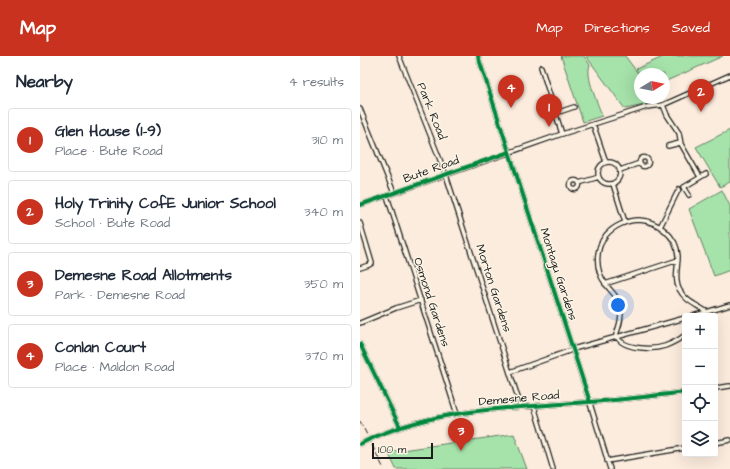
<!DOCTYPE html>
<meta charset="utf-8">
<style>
body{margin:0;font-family:"Architects Daughter",sans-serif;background:#f2f2f3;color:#1f2937}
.controls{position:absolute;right:12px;bottom:12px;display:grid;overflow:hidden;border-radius:4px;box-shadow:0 4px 16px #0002}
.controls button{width:36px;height:36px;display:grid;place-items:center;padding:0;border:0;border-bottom:1px solid #e0e1e3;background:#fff;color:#1f2937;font:20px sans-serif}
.compass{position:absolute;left:274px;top:12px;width:36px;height:36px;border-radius:50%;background:#fff;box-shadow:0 4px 16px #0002;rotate:80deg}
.scale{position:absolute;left:12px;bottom:10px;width:61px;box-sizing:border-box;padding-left:4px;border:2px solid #1c1c1c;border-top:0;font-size:11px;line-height:14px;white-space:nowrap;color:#1c1c1c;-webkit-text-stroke:3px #fcf5e5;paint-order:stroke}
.you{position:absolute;left:258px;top:249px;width:14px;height:14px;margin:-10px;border:3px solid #fff;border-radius:50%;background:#1a73e8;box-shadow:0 0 0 6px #1a73e833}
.badge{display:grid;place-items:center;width:26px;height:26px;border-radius:50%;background:#c8321e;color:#fff;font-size:13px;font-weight:700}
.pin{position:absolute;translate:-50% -33px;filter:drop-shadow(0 1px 2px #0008)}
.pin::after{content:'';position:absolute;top:21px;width:14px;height:12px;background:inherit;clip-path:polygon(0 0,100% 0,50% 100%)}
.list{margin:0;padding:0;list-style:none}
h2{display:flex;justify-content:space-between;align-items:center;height:52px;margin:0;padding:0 16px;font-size:17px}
h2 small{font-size:13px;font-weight:400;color:#747a83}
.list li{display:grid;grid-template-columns:26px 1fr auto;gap:12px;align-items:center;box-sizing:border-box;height:64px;margin:0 8px 8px;padding:0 8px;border:1px solid #e0e1e3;border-radius:4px}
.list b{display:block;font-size:15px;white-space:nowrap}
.list p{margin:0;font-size:13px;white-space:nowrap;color:#747a83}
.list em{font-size:13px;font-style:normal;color:#747a83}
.icon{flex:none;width:22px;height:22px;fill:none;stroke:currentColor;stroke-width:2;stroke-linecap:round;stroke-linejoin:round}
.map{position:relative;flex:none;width:370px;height:413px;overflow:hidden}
header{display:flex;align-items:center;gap:24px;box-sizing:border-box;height:56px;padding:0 20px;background:#c8321e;color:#fff}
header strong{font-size:19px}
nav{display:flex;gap:22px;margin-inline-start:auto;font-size:14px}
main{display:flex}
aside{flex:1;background:#fff}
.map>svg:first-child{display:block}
.green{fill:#a6e3aa;stroke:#618063}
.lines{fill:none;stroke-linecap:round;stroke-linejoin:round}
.minor-casing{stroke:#1c1c1c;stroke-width:6}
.minor{stroke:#fcf5e5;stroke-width:3.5}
.rail{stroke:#1c1c1c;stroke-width:1;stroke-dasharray:6 3;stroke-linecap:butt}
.cycleway-casing{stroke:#fcf5e5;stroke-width:6}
.cycleway{stroke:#00873e;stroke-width:4}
.labels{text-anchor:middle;stroke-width:3;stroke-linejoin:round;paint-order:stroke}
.street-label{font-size:12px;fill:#1c1c1c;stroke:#fcf5e5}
</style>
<header>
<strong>Map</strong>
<nav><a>Map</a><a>Directions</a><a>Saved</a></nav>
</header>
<main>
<aside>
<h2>Nearby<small>4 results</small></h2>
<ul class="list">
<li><span class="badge">1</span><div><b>Glen House (1-9)</b><p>Place · Bute Road</p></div><em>310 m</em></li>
<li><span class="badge">2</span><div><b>Holy Trinity CofE Junior School</b><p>School · Bute Road</p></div><em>340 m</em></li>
<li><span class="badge">3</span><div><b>Demesne Road Allotments</b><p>Park · Demesne Road</p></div><em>350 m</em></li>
<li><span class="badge">4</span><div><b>Conlan Court</b><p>Place · Maldon Road</p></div><em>370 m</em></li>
</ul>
</aside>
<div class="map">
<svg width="370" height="413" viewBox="0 0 370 413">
<rect width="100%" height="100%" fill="#fcecde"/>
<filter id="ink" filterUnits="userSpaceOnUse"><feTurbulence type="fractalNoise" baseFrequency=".025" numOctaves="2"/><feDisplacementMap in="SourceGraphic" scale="8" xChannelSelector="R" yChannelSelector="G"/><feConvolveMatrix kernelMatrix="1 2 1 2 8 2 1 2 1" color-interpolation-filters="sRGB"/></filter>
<g filter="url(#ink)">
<!-- green -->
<path class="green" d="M201,0H224L230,9C225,21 238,47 242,60L223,66Z
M226,0H265L280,20V42H297L299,46L265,53Z
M305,0H363L304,26V18H280L276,13Z
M370,74V126L360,131L336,91Z
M362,134L370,150V214L354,220L329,153Z
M154,378L167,413H36L28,396Z"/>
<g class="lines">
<!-- minor casing -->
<g class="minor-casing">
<path id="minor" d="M39,0L86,119L161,351
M118,0L225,331L250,413
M181,11L202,78
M303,49L307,59L319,77L321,88L340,121
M0,53L34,137
M196,57L214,51
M233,68L246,106
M308,90L320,87
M279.5 106a4.5 4.5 0 1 1 9 0a4.5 4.5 0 1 1-9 0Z
M238 117a11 11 0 1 1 22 0a11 11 0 1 1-22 0Z
M260,114L280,107
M210.5 129a4.5 4.5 0 1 1 9 0a4.5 4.5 0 1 1-9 0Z
M219,127L239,121
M253,128L265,166
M329,139L324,131L346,118
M27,140L97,358
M0,149L199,79L287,51L303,49L370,19
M0,167L12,207L9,209L0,212
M300,171L319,133
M245,228L318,204
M333,260L370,249
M0,267L36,252L61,244
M325,279C319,284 313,287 305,290C293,294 262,294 256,279C260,268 263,258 259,247C257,239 249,234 245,227C235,213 235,193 246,179C254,170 267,164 279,164C298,165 317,180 318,200C318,211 314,223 319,233C325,245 337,249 347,256
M0,288L40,371
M213,293L325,262
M150,316L209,295
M355,332L370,330
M174,350L193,413
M355,387L370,384
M0,388C70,352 152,352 228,346C261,344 293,340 325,336
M247,405L325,392"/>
</g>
<!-- minor -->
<use href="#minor" class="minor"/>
<!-- rail -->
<path class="rail" d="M0,365L24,413"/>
<!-- cycleway casing -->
<g class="cycleway-casing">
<path id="cycleway" d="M118,0L230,346
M0,149L149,96
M0,288L40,371
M0,388C70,352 152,352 228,346C261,344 293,340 325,336"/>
</g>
<!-- cycleway -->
<use href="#cycleway" class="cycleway"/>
</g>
</g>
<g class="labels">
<!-- street labels -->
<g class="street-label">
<text transform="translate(72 55) rotate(68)" y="4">Park Road</text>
<text transform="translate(71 113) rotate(-20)" y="4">Bute Road</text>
<text transform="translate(199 218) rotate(72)" y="4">Montagu Gardens</text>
<text transform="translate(134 232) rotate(72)" y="4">Morton Gardens</text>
<text transform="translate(72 246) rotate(72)" y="4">Osmond Gardens</text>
<text transform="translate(159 342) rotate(-5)" y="4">Demesne Road</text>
</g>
</g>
</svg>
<div class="controls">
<button>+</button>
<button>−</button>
<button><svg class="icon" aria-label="locate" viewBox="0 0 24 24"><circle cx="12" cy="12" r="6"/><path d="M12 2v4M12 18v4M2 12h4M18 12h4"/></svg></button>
<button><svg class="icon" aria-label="layers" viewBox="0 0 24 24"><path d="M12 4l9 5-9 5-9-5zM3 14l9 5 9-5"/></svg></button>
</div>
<svg class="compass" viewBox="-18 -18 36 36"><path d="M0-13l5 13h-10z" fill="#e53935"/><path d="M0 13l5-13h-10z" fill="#747a83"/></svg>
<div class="scale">100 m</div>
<div class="you"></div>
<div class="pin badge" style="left:189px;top:71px">1</div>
<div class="pin badge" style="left:341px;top:56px">2</div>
<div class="pin badge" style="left:101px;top:395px">3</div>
<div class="pin badge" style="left:151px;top:52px">4</div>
</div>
</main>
